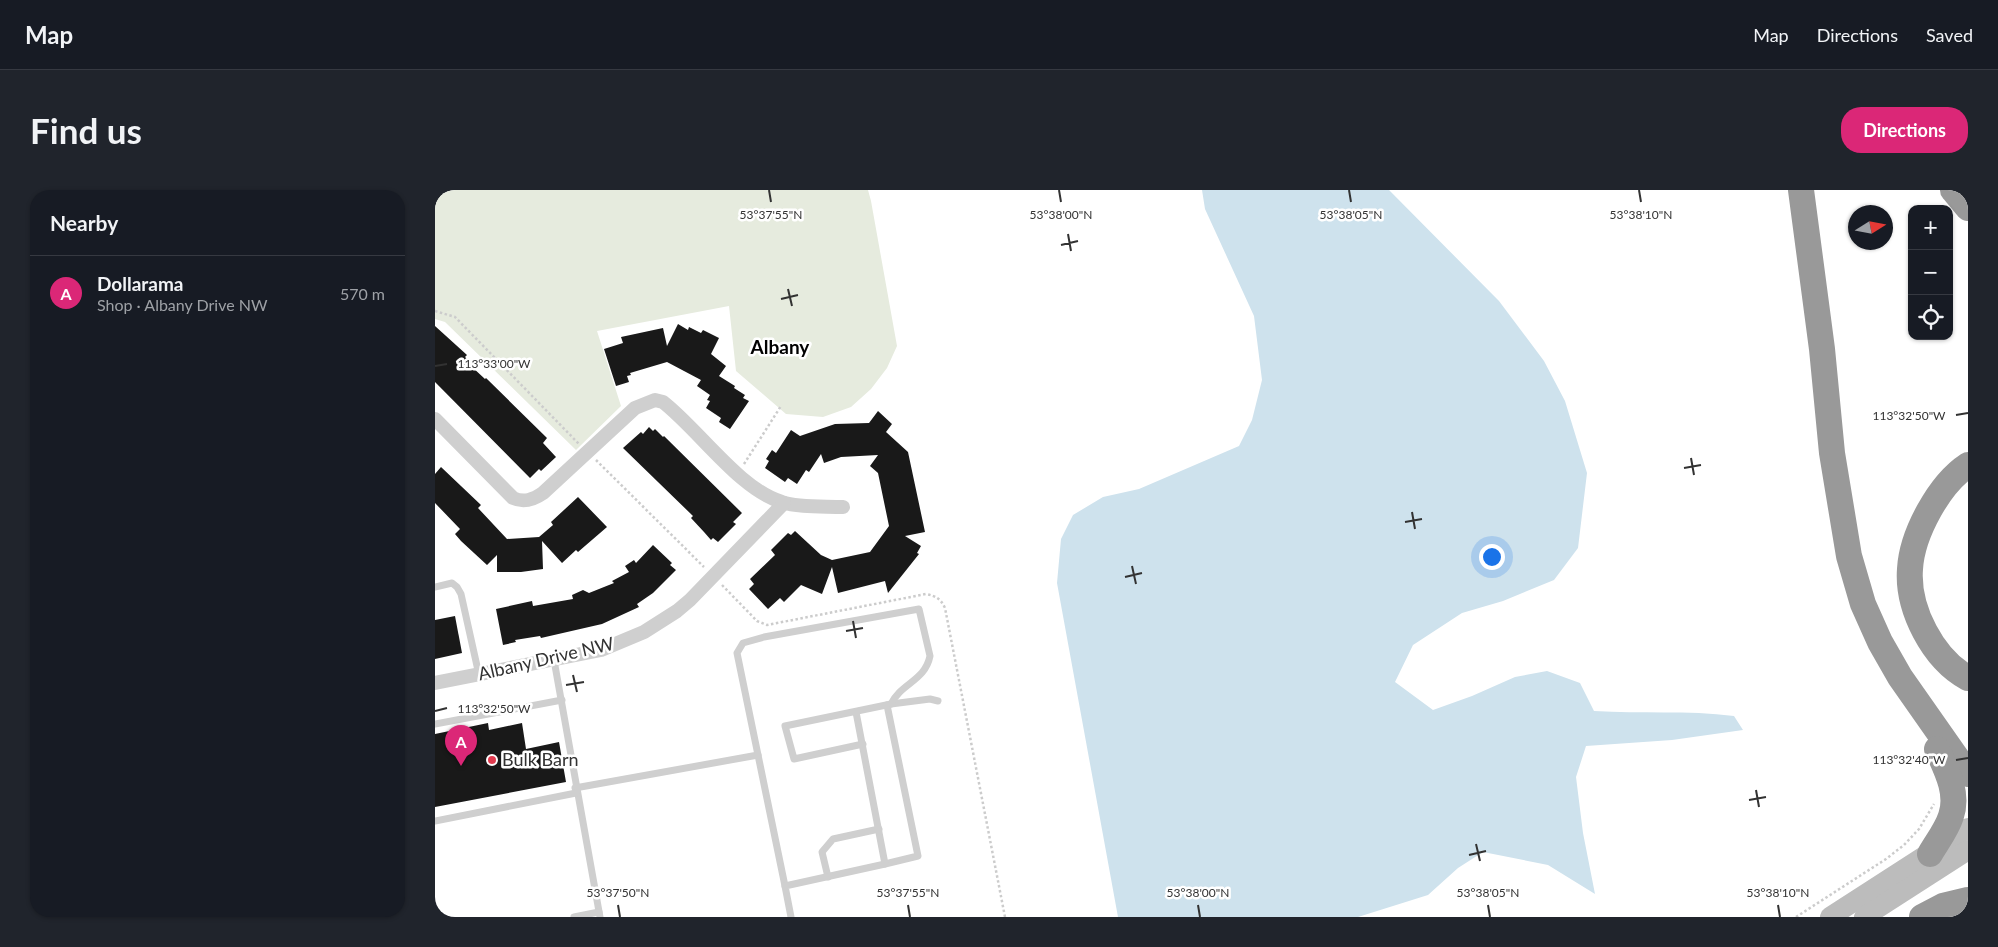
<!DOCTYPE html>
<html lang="en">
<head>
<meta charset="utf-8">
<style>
  body { margin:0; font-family:Lato,sans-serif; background:#20242c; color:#f1f3f6 }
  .controls { position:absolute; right:15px; top:15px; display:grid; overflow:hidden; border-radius:10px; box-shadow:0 1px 4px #0004 }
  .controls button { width:45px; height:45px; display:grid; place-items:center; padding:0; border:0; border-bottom:1px solid #363941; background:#171b24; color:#f1f3f6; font:25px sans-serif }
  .compass { position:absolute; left:1413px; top:15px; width:45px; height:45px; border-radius:50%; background:#171b24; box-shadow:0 1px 4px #0004; rotate:79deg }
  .you { position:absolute; left:1056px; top:366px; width:18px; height:18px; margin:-12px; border:4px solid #fff; border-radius:50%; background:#1a73e8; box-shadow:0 0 0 8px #1a73e833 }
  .badge { display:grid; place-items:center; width:32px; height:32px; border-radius:50%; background:#db2777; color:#fff; font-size:16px; font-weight:700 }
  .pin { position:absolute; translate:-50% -41px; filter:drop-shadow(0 1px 2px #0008) }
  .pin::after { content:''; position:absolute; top:26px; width:18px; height:15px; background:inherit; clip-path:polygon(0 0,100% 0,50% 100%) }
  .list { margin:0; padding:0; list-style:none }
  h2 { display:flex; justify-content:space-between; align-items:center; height:65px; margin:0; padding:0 20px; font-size:21px }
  h2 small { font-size:16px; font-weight:400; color:#9ea1a6 }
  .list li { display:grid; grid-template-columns:32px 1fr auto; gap:15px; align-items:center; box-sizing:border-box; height:75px; padding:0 20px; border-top:1px solid #363941 }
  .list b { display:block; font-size:19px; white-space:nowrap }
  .list p { margin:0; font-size:16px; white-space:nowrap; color:#9ea1a6 }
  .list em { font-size:16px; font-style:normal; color:#9ea1a6 }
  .icon { flex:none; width:28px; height:28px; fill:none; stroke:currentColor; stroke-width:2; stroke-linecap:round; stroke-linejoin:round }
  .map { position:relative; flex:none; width:1533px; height:727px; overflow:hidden; border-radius:20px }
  header { display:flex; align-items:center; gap:30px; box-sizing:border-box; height:70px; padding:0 25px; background:#171b24; border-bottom:1px solid #363941 }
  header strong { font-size:24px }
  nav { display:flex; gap:28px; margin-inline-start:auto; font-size:18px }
  .intro { display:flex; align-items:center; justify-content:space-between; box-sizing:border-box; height:120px; padding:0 30px }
  h1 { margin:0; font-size:35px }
  .button { padding:12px 22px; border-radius:20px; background:#db2777; color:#fff; font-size:18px; font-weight:700 }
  main { display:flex; gap:30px; padding:0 30px }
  aside { flex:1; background:#171b24; border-radius:20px; box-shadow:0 1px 4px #0004 }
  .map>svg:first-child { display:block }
  .green { fill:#e6ebde }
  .water { fill:#cee2ed }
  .building { fill:#191919 }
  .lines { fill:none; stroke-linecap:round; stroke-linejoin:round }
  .path { stroke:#ccc; stroke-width:2.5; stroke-dasharray:2.5 2.5; stroke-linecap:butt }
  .service { stroke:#cfcfcf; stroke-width:7 }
  .minor { stroke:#cfcfcf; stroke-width:14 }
  .secondary { stroke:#bcbcbc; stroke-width:20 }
  .motorway { stroke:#999; stroke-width:26 }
  .ticks { fill:none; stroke:#323232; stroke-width:2 }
  .poi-dot { fill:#e23b4f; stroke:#fff; stroke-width:2 }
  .labels { text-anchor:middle; stroke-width:5; stroke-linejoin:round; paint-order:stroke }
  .street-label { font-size:18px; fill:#323232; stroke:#fff }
  .poi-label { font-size:18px; fill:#323232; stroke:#fff; text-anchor:start }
  .neighbourhood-label { font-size:19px; font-weight:bold; fill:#000; stroke:#fff }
  .ticks-label { font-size:12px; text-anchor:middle; fill:#323232; stroke:#fff; stroke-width:5; stroke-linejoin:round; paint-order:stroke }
</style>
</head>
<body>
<header>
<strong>Map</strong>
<nav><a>Map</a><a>Directions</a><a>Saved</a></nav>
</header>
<div class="intro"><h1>Find us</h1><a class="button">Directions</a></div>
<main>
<aside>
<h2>Nearby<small></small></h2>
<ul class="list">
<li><span class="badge">A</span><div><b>Dollarama</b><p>Shop · Albany Drive NW</p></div><em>570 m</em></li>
</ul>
</aside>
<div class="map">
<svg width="1533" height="727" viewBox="0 0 1533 727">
  <rect width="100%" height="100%" fill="#fff"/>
  <!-- green -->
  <polygon class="green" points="0,0 433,0 436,11 462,156 452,178 436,199 416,217 388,227 351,224 301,181 294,116 162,141 186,216 141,260 10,132 0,129"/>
  <!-- water -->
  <path class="water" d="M 767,0 L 954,0 L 1064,111 L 1109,171 L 1130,211 L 1152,283 L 1143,358 L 1119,390 L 1068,411 L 1027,423 L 978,455 L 960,492 L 998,520 L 1037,506 L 1080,487 L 1112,481 L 1145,493 L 1159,521 C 1206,524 1252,520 1299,526 L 1308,540 L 1237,550 L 1151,556 L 1141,587 L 1148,643 L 1160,704 L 1113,675 L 1048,662 L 1023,678 L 993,705 L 923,727 L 683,727 L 622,393 L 626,349 L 638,325 L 668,307 L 704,299 L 804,256 L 817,230 L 827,190 L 819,126 L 770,19 Z"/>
  <!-- building -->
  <g class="building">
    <polygon points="243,134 253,140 254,137 266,143 268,140 284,148 276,164 291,176 284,186 300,196 299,198 310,205 308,208 314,211 295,239 284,232 286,228 271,218 275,211 272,210 275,205 262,196 266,190 232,172 195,183 196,185 192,186 194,192 181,196 169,159 188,153 186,147 228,138 232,156"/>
    <polygon points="0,136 32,165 30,167 38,174 36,176 50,189 51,188 112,248 108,253 121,267 106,281 104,279 95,288 0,192"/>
    <polygon points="443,221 457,234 451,242 473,262 490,342 470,346 486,356 482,363 484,364 453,403 450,391 403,403 397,377 387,404 366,395 349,412 345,408 333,419 314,399 319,394 315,389 340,365 336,360 353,343 356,345 360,341 386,365 397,370 435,362 454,336 443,283 435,276 443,265 406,267 389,273 386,264 374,282 371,280 362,294 353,288 350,292 330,278 334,271 331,269 337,260 341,263 356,240 365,246 400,234 434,233"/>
    <polygon points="214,237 218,241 220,239 228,247 229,246 307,323 298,332 301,334 283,352 278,348 276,350 269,342 256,328 258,326 188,258 206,242 208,244"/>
    <polygon points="6,277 46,315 43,318 72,349 104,347 118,335 116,332 143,307 172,337 143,362 141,360 127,373 107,351 108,379 86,382 62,382 62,365 52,375 26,351 20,344 25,339 0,313 0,284"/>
    <polygon points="218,355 237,373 235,375 241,380 218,403 202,414 204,417 167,434 106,448 105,446 80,450 81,452 68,455 61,419 97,411 98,416 138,409 137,405 148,400 154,403 179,393 177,391 194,382 190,376 199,370 201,373"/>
    <polygon points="20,426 27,463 0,469 0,430"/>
    <polygon points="53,533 54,540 87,533 91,559 124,552 131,592 0,617 0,544"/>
  </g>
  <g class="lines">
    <!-- path -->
    <g class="path">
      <polyline points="0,121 20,127 144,254"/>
      <polyline points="161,270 269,377"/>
      <polyline points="309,274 346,216"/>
      <path d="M 287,395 L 322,431 L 332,435 L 491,404 C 501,406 506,409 510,418 L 570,727"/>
      <polyline points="1361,727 1451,669 1469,655 1484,639 1499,614"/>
    </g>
    <!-- service -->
    <g class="service">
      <polyline points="0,397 17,393 22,397 26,404 44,485"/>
      <polyline points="119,470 165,727"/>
      <polyline points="0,534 127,510"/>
      <polyline points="428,554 359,569 350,536 456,514 495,509 503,511"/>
      <polyline points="140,598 323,565"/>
      <polyline points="0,631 141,603"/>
      <polyline points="450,674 483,666 452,515"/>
      <polyline points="393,687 387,662 398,649 444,639"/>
      <path d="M 350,696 L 302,463 L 308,453 L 329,447 L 484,419 L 495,466 C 490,491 466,493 456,514"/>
      <polyline points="139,727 164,722"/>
      <polyline points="356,727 350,696 450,674 421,522"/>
    </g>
    <!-- minor -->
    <g class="minor">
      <path d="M 0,229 L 78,308 C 89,313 98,310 108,303 L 200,218 L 220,210 L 228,212 C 264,240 305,300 347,312 C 364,318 390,316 408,317"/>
      <polyline points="0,493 166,460 209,442 242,421 255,410 349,313"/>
    </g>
    <!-- secondary -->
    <g class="secondary">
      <polyline points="1395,727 1533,638"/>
      <polyline points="1429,727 1533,660"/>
    </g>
    <!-- motorway -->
    <g class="motorway">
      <polyline points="1366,0 1387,159 1397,263 1414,366 1428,414 1445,452 1465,487 1533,584"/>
      <polyline points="1518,0 1533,18"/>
      <path d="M 1533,275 C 1504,294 1477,344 1475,379 C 1472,419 1498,469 1533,488"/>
      <path d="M 1495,664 C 1502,652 1512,639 1516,626 C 1524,603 1511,579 1502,559"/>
      <polyline points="1487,727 1508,716 1533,710"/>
    </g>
  </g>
  <!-- ticks -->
  <path class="ticks" d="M 334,0 L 336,12M 624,0 L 626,12M 914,0 L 916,12M 1204,0 L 1206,12M 633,44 L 636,61M 626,55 L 643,51M 353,99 L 357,116M 346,109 L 363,105M 0,176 L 12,174M 1521,225 L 1533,223M 1256,268 L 1259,285M 1249,278 L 1266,275M 977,322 L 980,339M 970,332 L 987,329M 697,376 L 701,394M 690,387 L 707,383M 418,431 L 421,448M 411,441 L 428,438M 138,485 L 142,502M 131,495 L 149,492M 0,521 L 12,518M 1521,570 L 1533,568M 1321,600 L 1324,617M 1314,610 L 1331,607M 1041,654 L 1045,671M 1034,665 L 1051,661M 183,715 L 185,727M 473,715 L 475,727M 763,715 L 765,727M 1053,715 L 1055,727M 1343,715 L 1345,727"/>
  <!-- markers -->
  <circle class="poi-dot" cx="57" cy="570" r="5"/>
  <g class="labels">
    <!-- street labels -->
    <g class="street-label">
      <text transform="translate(111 469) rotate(-13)" y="6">Albany Drive NW</text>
    </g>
    <!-- poi labels -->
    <g class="poi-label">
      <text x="67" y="576">Bulk Barn</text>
    </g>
    <!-- neighbourhood labels -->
    <g class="neighbourhood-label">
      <text x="345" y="164">Albany</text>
    </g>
  </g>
  <g class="ticks-label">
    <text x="336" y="29">53°37'55"N</text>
    <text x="626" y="29">53°38'00"N</text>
    <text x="916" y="29">53°38'05"N</text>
    <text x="1206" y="29">53°38'10"N</text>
    <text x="59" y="178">113°33'00"W</text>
    <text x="1474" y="230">113°32'50"W</text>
    <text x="59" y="523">113°32'50"W</text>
    <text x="1474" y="574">113°32'40"W</text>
    <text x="183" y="707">53°37'50"N</text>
    <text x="473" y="707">53°37'55"N</text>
    <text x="763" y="707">53°38'00"N</text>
    <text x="1053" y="707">53°38'05"N</text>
    <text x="1343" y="707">53°38'10"N</text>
  </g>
</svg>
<div class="controls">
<button>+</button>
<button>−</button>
<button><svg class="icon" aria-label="locate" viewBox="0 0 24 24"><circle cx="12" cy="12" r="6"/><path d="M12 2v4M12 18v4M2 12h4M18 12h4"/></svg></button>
</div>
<svg class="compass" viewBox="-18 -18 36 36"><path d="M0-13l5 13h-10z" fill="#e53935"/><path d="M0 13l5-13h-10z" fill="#9ea1a6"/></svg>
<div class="you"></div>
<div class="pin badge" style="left:26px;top:576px">A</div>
</div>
</main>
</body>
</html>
